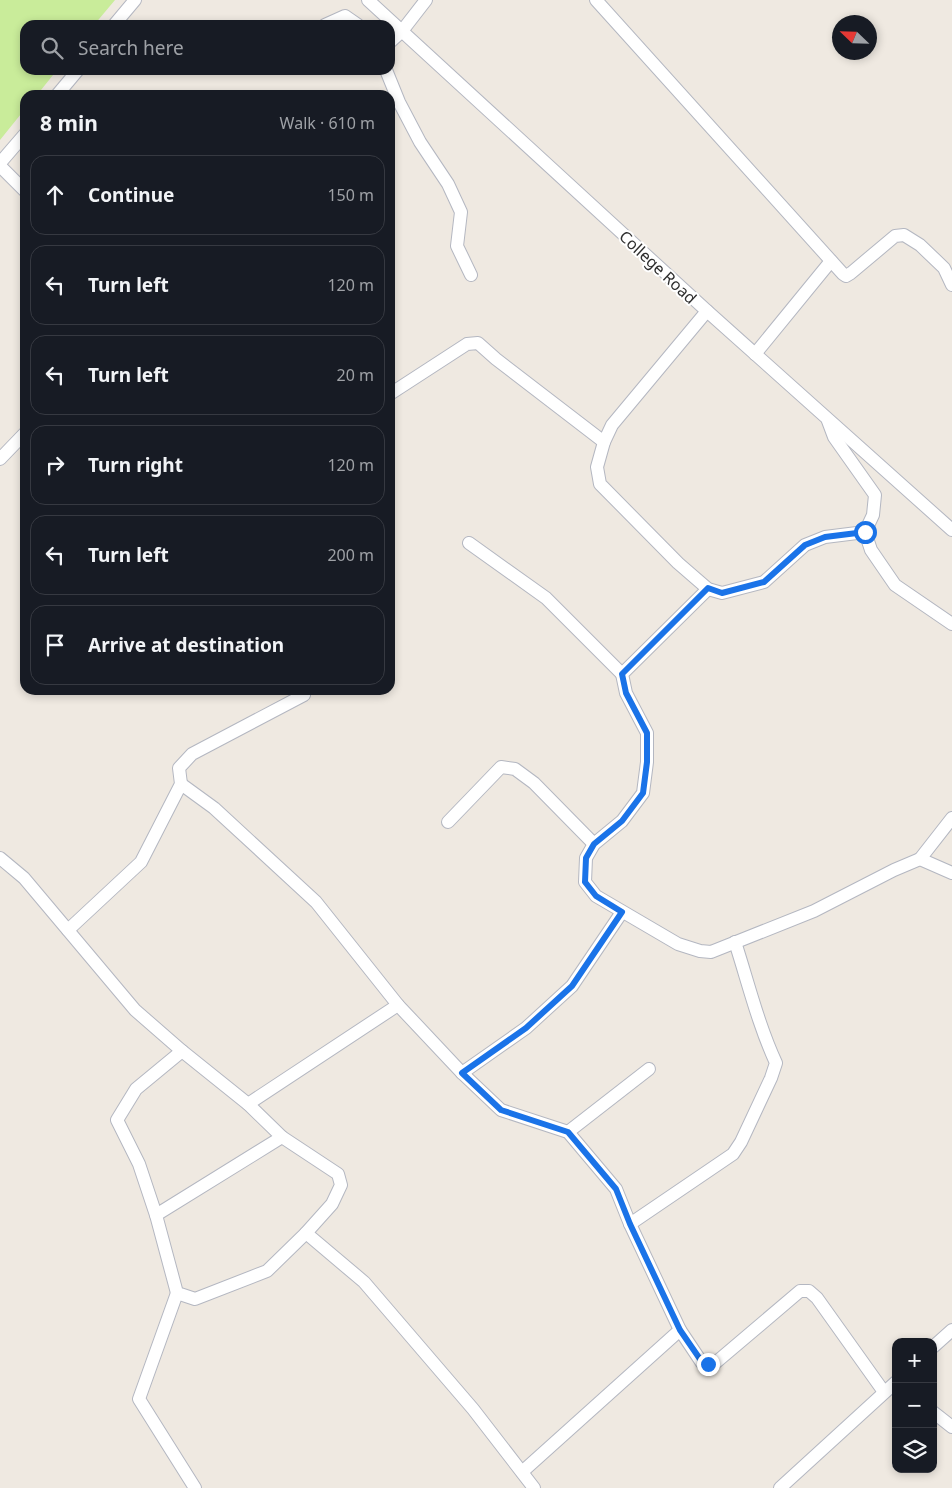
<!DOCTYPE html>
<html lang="en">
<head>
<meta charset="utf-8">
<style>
  body { margin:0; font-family:"Noto Sans",sans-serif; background:#242831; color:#f1f3f6 }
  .controls { position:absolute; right:15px; bottom:15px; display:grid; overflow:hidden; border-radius:10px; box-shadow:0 2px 8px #0003 }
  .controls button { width:45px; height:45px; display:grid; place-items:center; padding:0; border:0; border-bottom:1px solid #363941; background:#171b24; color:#f1f3f6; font:25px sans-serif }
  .compass { position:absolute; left:832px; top:15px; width:45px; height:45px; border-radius:50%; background:#171b24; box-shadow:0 2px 8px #0003; rotate:293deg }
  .stop { position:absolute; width:15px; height:15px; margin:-11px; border:4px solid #1a73e8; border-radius:50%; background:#fff }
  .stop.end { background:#1a73e8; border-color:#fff; box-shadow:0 1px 5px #0008 }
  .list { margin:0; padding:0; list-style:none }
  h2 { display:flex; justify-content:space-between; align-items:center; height:65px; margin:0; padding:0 20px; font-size:21px }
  h2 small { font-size:16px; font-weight:400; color:#9ea1a6 }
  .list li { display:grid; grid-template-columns:32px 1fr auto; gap:15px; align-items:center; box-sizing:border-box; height:80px; margin:0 10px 10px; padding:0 10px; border:1px solid #363941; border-radius:15px }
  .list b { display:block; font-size:19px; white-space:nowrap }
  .list em { font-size:16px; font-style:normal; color:#9ea1a6 }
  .icon { flex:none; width:28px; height:28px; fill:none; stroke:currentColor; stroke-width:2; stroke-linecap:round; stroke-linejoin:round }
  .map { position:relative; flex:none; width:952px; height:1488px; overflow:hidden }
  .search { position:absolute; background:#171b24; box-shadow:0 2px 8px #0003; left:20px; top:20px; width:375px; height:55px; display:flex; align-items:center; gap:12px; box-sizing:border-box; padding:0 18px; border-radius:15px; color:#9ea1a6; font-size:19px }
  .panel { position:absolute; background:#171b24; box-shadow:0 2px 8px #0003; left:20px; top:90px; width:375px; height:605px; border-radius:15px }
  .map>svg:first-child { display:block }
  .pitch { fill:#c9ec9a }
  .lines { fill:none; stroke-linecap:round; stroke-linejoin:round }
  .minor-casing { stroke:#b4b7c1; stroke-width:14 }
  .minor { stroke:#fff; stroke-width:12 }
  .route { stroke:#1a73e8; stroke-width:6 }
  .labels { text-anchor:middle; stroke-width:4; stroke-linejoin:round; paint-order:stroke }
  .street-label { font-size:16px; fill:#2e2e2e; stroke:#fff }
</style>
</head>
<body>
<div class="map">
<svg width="952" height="1488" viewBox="0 0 952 1488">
  <rect width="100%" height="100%" fill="#efe9e1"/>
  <!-- pitch -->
  <polygon class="pitch" points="0,0 115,0 94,25 25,25 25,70 57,70 37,95 25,95 25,109 0,140"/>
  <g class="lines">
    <defs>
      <g id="minor">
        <polyline points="368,0 707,311 952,530"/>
        <polyline points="596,0 843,274 846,276 851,273 895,236 904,235 920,245 944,268 952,285"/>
        <polyline points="114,25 135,0"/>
        <polyline points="325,25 345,16 358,25"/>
        <polyline points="390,42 402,31 426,0"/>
        <polyline points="386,70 399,102 420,142 448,184 461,212 457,246 471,275"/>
        <polyline points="57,95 78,70"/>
        <polyline points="0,163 25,134"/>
        <polyline points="0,166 25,191"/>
        <polyline points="707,311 612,425 604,442 597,467 600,484 678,563 708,589 722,593 764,582 805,545 825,537 865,532"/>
        <polyline points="755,354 831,261"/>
        <polyline points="390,394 467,344 478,343 496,359 604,442"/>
        <polyline points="828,421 834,437 875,495 873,515 865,532 871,550 895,585 952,624"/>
        <polyline points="0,459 25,433"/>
        <polyline points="469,543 546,598 622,674"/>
        <polyline points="708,589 622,674 626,693 647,733 647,762 643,793 622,821 594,844 586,858 585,882 596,896 678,944 700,951 711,952 814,911 894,870 920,859 952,873"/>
        <polyline points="181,784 214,808 316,902 398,1005 462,1073 501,1110 568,1132 616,1189 630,1224 680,1330 702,1363 714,1364 800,1291 809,1291 817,1298 884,1392"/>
        <polyline points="448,822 501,767 515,769 534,783 594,844"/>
        <polyline points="0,858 24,878 135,1010 182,1051 248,1104 282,1137 338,1174 341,1185 332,1204 306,1233 364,1282 473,1409 534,1488"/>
        <polyline points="920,859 952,818"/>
        <polyline points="68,930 141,862 181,784 179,768 192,754 304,695"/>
        <polyline points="182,1051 136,1089 117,1120 139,1164 156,1215 177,1293 195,1299 267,1271 306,1233"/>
        <polyline points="462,1073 526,1028 572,986 622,912"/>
        <polyline points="248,1104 398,1005"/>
        <polyline points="568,1132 649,1069"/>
        <polyline points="156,1215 282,1137"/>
        <path d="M 630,1224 L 733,1154 L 741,1142 L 771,1078 L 776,1063 C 758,1024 748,982 735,942"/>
        <polyline points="177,1293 139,1399 195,1488"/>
        <polyline points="933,1347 952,1330"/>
        <polyline points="933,1412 952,1427"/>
        <polyline points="522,1472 680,1330"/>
        <polyline points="780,1488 896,1382"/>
      </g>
    </defs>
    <!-- minor casing -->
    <use href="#minor" class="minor-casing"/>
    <!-- minor -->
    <use href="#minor" class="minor"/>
  </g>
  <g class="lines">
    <!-- route -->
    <polyline class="route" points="708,1364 702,1362 680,1330 630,1224 616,1189 568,1132 501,1110 462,1073 526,1028 572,986 622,912 596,896 585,882 586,858 594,844 622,821 643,793 647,762 647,733 626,693 622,674 708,588 722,593 764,582 805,545 825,537 865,532"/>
  </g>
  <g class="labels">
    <!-- street labels -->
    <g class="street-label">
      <text transform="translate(658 267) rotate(43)" y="6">College Road</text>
    </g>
  </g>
</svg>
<div class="controls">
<button>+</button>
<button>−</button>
<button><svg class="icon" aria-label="layers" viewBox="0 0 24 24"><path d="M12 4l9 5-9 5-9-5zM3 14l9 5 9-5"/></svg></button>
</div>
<svg class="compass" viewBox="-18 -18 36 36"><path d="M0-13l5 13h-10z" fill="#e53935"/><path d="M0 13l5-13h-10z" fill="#9ea1a6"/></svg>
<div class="stop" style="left:865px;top:532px"></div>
<div class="stop end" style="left:708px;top:1364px"></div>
<div class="search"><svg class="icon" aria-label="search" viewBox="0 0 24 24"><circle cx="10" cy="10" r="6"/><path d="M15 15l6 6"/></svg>Search here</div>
<section class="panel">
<h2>8 min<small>Walk · 610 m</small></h2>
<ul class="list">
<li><svg class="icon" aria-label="ahead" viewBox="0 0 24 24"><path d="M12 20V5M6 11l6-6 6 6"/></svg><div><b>Continue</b></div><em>150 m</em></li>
<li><svg class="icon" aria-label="left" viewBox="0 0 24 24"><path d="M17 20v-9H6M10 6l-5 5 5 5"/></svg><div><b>Turn left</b></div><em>120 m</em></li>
<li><svg class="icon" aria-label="left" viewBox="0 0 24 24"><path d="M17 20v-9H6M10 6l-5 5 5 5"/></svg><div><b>Turn left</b></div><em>20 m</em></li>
<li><svg class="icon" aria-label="right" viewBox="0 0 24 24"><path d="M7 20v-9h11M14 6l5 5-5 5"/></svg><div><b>Turn right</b></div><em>120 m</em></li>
<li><svg class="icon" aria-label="left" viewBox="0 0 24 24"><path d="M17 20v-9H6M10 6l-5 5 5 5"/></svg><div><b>Turn left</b></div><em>200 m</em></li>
<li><svg class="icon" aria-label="arrive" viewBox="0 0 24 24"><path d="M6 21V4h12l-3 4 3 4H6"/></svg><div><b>Arrive at destination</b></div></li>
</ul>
</section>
</div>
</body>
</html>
